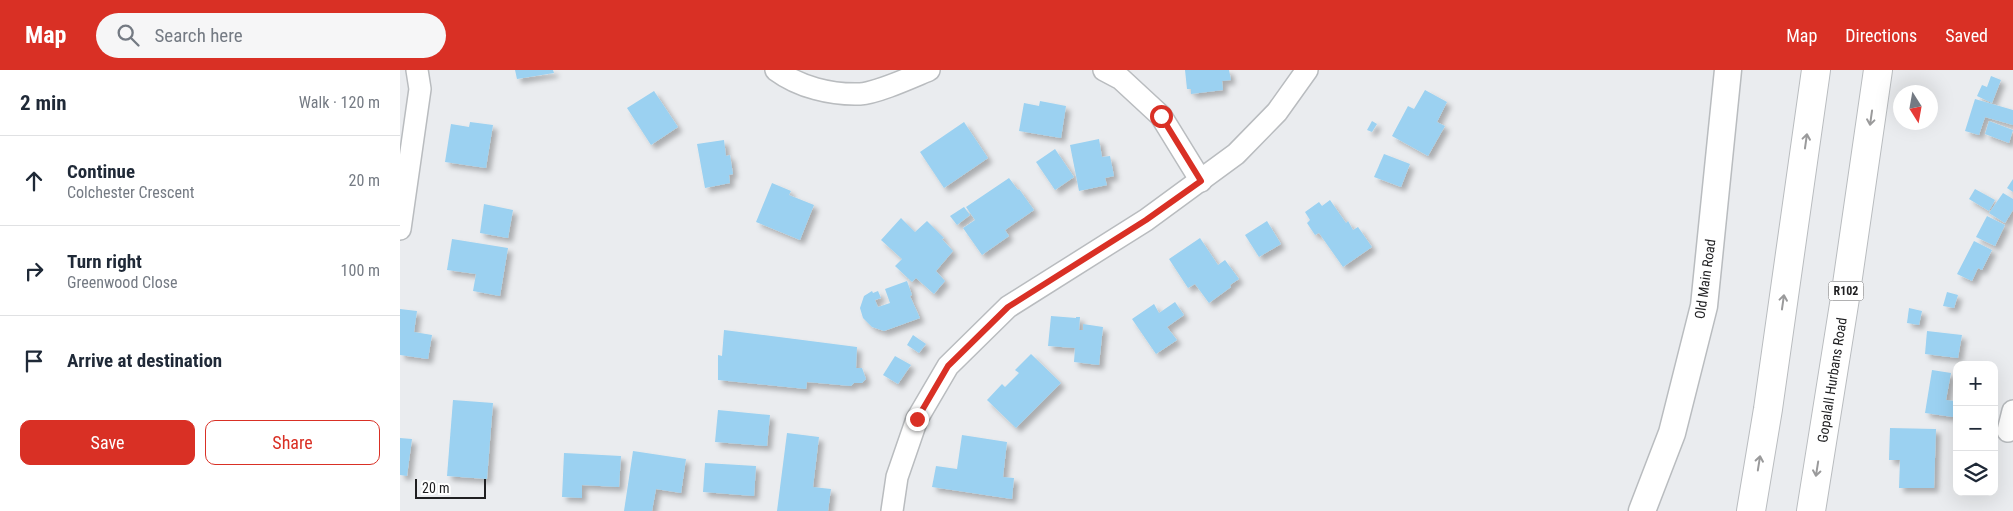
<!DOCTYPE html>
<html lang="en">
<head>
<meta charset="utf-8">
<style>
  body { margin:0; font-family:"Roboto Condensed",sans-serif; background:#f6f6f7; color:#1f2937 }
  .controls { position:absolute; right:15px; bottom:15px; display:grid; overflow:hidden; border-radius:10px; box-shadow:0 5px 20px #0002 }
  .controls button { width:45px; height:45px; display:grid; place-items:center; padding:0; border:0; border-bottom:1px solid #e0e1e3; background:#fff; color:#1f2937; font:25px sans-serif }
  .compass { position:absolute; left:1493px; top:15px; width:45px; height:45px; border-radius:50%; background:#fff; box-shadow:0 5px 20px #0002; rotate:169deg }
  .scale { position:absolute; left:15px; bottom:12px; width:71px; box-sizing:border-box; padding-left:5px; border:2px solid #1f1f21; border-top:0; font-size:14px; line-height:18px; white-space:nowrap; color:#1f1f21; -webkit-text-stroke:4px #fff; paint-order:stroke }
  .stop { position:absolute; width:15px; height:15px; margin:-11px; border:4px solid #d93025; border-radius:50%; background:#fff }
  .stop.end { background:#d93025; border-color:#fff; box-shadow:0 1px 5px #0008 }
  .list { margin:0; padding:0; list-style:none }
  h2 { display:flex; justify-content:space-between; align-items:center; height:65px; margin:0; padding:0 20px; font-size:21px }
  h2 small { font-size:16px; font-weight:400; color:#747a83 }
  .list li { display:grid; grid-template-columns:32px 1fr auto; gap:15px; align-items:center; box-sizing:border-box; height:90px; padding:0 20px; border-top:1px solid #e0e1e3 }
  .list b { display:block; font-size:19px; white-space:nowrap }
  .list p { margin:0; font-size:16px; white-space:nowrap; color:#747a83 }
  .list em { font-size:16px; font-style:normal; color:#747a83 }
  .actions { display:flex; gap:10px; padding:15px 20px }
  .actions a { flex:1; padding:11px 0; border:1px solid #d93025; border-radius:10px; text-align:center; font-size:18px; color:#d93025 }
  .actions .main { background:#d93025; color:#fff }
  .icon { flex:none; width:28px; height:28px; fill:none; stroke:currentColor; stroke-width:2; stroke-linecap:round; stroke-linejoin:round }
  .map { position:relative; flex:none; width:1613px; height:441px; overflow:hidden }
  header { display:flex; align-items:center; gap:30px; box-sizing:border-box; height:70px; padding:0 25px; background:#d93025; color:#fff }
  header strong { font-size:24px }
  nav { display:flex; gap:28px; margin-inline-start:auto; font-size:18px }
  .search { width:350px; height:45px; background:#f6f6f7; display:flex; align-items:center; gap:12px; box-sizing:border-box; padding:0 18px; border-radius:28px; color:#747a83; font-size:19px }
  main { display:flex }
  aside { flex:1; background:#fff }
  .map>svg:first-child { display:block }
  .building { fill:#9bd1f1; filter:url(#shadow) }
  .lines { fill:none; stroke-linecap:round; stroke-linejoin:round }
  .minor-casing { stroke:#b9bcbf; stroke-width:24 }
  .tertiary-casing { stroke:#b9bcbf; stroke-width:29 }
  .primary-casing { stroke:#b9bcbf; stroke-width:30 }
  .minor { stroke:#fff; stroke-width:21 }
  .tertiary { stroke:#fff; stroke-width:26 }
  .primary { stroke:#fff; stroke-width:28 }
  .oneway { stroke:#9a9a9b }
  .route { stroke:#d93025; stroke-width:6 }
  .labels { text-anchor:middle; stroke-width:4; stroke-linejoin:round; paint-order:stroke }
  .shield { fill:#fff; stroke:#626264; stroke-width:1 }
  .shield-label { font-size:12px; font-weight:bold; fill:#1f1f21 }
  .street-label { font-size:14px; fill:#1f1f21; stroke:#fff }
</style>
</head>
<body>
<header>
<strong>Map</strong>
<div class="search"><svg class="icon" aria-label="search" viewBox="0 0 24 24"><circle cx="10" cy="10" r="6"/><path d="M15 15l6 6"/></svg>Search here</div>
<nav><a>Map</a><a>Directions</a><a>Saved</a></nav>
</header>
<main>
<aside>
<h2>2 min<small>Walk · 120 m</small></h2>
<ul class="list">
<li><svg class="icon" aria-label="ahead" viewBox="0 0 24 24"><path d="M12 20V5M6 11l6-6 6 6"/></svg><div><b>Continue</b><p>Colchester Crescent</p></div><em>20 m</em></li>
<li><svg class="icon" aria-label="right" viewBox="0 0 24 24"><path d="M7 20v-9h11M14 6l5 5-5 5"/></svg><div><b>Turn right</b><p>Greenwood Close</p></div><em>100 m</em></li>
<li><svg class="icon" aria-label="arrive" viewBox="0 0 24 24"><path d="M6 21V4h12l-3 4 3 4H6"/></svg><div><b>Arrive at destination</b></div></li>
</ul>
<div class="actions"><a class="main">Save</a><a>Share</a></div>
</aside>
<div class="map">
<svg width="1613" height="441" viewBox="0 0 1613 441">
  <defs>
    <filter id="shadow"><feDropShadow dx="4.5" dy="4.5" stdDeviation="2.5" flood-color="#0004"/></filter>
  </defs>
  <rect width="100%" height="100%" fill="#eaecef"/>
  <!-- building -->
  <g class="building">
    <polygon points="115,0 153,0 154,3 117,9"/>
    <polygon points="785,0 829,0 831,10 822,11 823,20 791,24 791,19 787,19"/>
    <polygon points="1591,6 1601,10 1592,33 1577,26 1582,15 1587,17"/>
    <polygon points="1025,20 1047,32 1037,52 1045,56 1028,86 992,66 1008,36 1014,39"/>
    <polygon points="254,21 278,57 251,75 227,38"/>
    <polygon points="1575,29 1613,40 1613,55 1585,47 1579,65 1565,61"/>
    <polygon points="640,31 666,36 661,68 619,61 624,33 639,36"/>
    <polygon points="972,51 977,54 972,62 967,60"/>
    <polygon points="1589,51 1613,60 1609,73 1585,64"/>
    <polygon points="70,52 93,55 86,98 45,92 51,54 69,57"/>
    <polygon points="564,52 588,88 544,118 520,82"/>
    <polygon points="699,69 702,87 710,86 714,106 705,108 707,115 679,121 670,75"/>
    <polygon points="324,70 326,86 330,85 333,104 329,105 330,113 305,118 297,74"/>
    <polygon points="655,79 674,107 655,120 636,92"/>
    <polygon points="984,84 1010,94 1001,117 974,107"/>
    <polygon points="609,108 618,120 619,119 634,140 605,160 609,166 582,185 563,158 575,150 566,137"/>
    <polygon points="1613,109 1613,122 1607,118"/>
    <polygon points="372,113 391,121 389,125 414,135 400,170 356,152"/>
    <polygon points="1575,119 1595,130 1589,141 1569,129"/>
    <polygon points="1603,123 1613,129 1613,140 1605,153 1589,143"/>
    <polygon points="930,130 946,153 948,151 953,160 958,157 972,177 943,197 919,163 915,165 907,153 910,150 905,142 919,132 922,136"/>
    <polygon points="84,134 113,140 108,168 80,163"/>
    <polygon points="564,137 570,145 557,155 550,146"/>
    <polygon points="1587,146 1605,155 1595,176 1576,167"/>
    <polygon points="501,148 515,162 527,151 544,168 542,169 553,181 536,201 545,211 534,224 516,208 512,212 495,196 502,189 481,170"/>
    <polygon points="867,151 881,174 859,187 845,165"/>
    <polygon points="800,168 818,195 825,190 839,209 830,215 831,217 809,233 795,214 788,218 769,189"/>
    <polygon points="52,169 108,178 100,226 73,221 76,204 47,200"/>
    <polygon points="1574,171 1592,180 1582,200 1578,198 1572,211 1557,204"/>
    <polygon points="507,211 512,225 510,226 520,248 484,261 472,257 463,248 460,238 464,226 472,221 473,223 478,221 481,228 475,230 478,237 490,233 485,219"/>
    <polygon points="1547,222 1558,225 1554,238 1543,236"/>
    <polygon points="775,232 784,245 767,257 777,270 756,284 732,249 754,234 759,243"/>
    <polygon points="1509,238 1522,241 1519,255 1507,253"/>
    <polygon points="0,239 17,241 14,262 32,265 28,289 0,285"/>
    <polygon points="651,246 676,248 676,247 680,247 679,260 683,260 683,254 703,257 699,295 674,292 675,278 648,276"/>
    <polygon points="324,260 457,277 456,298 462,298 466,309 462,313 454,313 451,316 407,312 406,319 318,310 318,285 322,286"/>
    <polygon points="1527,261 1562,265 1558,288 1525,284"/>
    <polygon points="513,265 526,274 519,283 507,275"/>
    <polygon points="631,284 661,313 616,358 587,330 602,314 605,317 619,303 615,300"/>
    <polygon points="495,286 511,295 498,314 483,305"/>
    <polygon points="1532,300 1551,303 1546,330 1555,331 1553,347 1525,343"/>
    <polygon points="53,330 93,333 87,409 47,406"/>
    <polygon points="318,340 370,345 367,376 315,372"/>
    <polygon points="1490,358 1536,359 1534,418 1499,418 1500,390 1489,390"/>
    <polygon points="387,363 419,367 413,417 431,419 428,441 377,441"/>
    <polygon points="562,365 607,372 603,407 614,408 612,429 532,417 536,396 557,399"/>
    <polygon points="0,368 12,369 7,406 0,405"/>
    <polygon points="233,381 286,389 281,423 256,419 252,441 224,441"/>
    <polygon points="164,383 221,386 219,417 182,415 182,428 162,427"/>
    <polygon points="305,393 356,396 354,426 303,422"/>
  </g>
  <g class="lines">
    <defs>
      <g id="minor">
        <path d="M 376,0 C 399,17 431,25 460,24 C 477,23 512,7 529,0"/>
        <polyline points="704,0 721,9 761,46 801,111"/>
        <polyline points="0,159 20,19 17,0"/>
        <polyline points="1608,361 1613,341"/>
        <polyline points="492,441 497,407 517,349 548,296 608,237 746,150 836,84 877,42 907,0"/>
      </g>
      <polyline id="tertiary" points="1242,441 1272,363 1304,236 1328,0"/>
      <g id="primary">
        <polyline points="1351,441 1368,339 1416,0"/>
        <polyline points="1411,441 1445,228 1478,0"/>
      </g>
    </defs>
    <!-- minor casing -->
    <use href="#minor" class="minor-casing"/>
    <!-- tertiary casing -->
    <use href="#tertiary" class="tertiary-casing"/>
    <!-- primary casing -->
    <use href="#primary" class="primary-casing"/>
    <!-- minor -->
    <use href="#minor" class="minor"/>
    <!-- tertiary -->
    <use href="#tertiary" class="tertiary"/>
    <!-- primary -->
    <use href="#primary" class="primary"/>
  </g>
  <!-- one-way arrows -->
  <defs><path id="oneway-shaft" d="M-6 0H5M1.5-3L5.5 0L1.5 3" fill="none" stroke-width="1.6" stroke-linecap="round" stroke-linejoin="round" transform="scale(1.25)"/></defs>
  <g class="oneway">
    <use href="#oneway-shaft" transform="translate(1471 48) rotate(98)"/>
    <use href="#oneway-shaft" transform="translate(1406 71) rotate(-82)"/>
    <use href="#oneway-shaft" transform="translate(1383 232) rotate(-82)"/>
    <use href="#oneway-shaft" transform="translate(1359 393) rotate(-81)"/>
    <use href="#oneway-shaft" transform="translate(1417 399) rotate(99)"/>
  </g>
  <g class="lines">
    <!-- route -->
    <polyline class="route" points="517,349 548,296 608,237 746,150 801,111 761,46"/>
  </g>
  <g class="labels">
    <!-- shield labels -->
    <rect class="shield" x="1428.5" y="211.5" width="35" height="19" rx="4"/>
    <g class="shield-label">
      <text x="1446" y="225">R102</text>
    </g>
    <!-- street labels -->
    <g class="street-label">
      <text transform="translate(1305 209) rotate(-82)" y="5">Old Main Road</text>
      <text transform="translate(1432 310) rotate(-81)" y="5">Gopalall Hurbans Road</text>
    </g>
  </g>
</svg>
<div class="controls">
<button>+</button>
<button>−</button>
<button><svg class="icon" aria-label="layers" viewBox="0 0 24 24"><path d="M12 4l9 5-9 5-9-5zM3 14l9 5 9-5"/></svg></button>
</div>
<svg class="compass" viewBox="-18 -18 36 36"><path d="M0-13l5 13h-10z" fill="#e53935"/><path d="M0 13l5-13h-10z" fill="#747a83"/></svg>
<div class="scale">20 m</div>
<div class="stop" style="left:761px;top:46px"></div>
<div class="stop end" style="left:517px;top:349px"></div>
</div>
</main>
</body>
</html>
